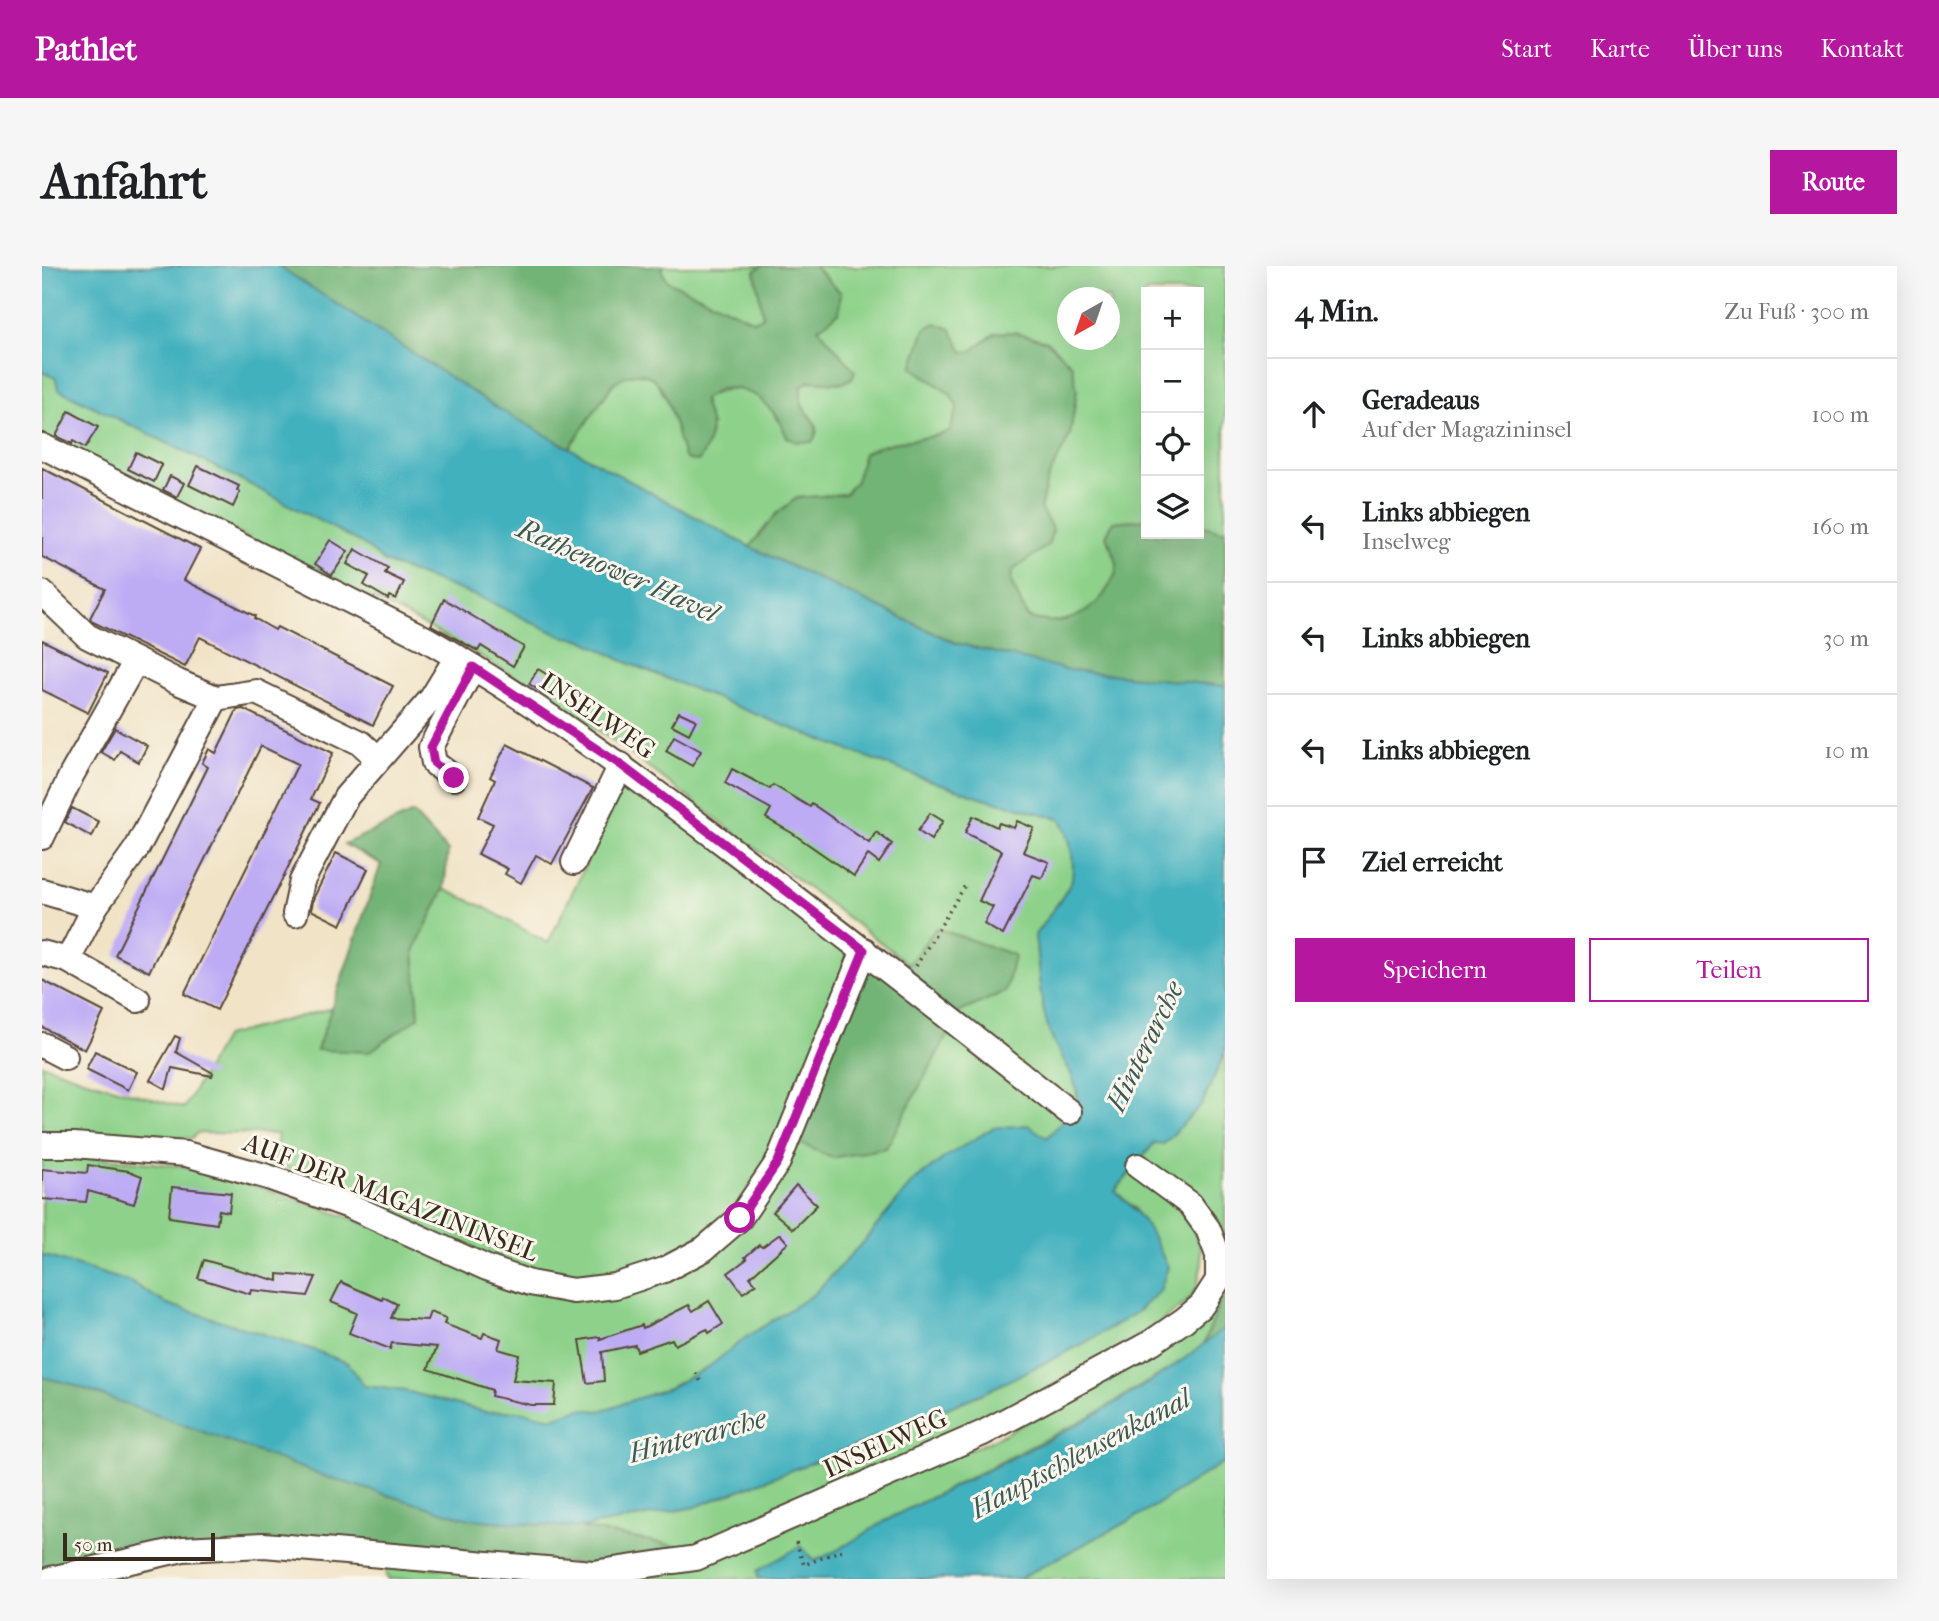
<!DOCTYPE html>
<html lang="de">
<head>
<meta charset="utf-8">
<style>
  body { margin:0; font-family:"IM FELL French Canon",serif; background:#f6f6f6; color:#202124 }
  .controls { position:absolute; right:21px; top:21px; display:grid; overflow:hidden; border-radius:0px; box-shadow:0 7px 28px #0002 }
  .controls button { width:63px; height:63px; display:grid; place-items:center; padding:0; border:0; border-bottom:2px solid #e0e0e0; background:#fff; color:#202124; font:35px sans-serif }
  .compass { position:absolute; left:1015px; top:21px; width:63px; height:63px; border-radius:50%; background:#fff; box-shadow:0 7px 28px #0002; rotate:220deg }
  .scale { position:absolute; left:21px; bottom:18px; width:152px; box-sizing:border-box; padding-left:7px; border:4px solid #3b2a1e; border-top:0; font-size:19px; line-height:24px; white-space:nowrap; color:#3b2a1e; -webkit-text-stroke:5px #fbf7ec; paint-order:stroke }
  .stop { position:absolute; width:21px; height:21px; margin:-16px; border:5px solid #b5179e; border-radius:50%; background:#fff }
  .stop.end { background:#b5179e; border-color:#fff; box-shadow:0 2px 7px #0008 }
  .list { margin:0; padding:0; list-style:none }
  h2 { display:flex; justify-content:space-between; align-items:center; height:91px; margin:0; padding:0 28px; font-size:30px }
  h2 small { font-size:23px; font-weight:400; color:#757577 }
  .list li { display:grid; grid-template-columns:46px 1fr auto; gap:21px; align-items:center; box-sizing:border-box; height:112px; padding:0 28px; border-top:2px solid #e0e0e0 }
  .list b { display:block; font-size:26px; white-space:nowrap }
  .list p { margin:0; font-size:23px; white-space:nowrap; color:#757577 }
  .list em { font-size:23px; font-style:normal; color:#757577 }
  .actions { display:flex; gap:14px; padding:21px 28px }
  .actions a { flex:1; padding:16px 0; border:2px solid #b5179e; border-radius:0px; text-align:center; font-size:24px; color:#b5179e }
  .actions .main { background:#b5179e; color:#fff }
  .icon { flex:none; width:38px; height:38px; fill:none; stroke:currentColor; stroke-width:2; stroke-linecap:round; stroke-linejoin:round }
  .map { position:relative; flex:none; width:1183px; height:1313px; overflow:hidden; border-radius:0px }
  header { display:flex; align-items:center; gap:42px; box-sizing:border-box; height:98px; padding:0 35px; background:#b5179e; color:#fff }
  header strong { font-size:33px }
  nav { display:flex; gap:38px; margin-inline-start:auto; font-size:24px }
  .intro { display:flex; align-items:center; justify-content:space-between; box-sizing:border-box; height:168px; padding:0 42px }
  h1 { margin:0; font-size:49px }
  .button { padding:18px 32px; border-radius:0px; background:#b5179e; color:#fff; font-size:24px; font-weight:700 }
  main { display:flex; gap:42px; padding:0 42px }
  aside { flex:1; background:#fff; border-radius:0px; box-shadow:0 7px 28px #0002 }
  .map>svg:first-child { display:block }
  .green { fill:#8dd18a; stroke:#647e54; stroke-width:2; fill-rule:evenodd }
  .forest { fill:#72b376; stroke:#566e4a; stroke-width:2 }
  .water { fill:#42b1be; stroke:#3e6e6e; stroke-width:2 }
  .building { fill:#bdabf4 }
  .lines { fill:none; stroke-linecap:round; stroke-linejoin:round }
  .minor-casing { stroke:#564637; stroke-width:28 }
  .path { stroke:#564637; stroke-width:3.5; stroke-dasharray:2 5; stroke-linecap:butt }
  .minor { stroke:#fff; stroke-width:24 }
  .route { stroke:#b5179e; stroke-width:9 }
  .labels { text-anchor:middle; stroke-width:6; stroke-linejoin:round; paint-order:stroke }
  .street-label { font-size:26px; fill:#3b2a1e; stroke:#fbf7ec }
  .water-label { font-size:28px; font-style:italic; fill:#3d5956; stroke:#fbf7ec }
</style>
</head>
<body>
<header>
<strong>Pathlet</strong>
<nav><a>Start</a><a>Karte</a><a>Über uns</a><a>Kontakt</a></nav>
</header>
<div class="intro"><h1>Anfahrt</h1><a class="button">Route</a></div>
<main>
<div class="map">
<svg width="1183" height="1313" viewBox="0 0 1183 1313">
  <rect width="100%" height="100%" fill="#fbf7ec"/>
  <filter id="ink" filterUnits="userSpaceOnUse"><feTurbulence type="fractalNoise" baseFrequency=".0143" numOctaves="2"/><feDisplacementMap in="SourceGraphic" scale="14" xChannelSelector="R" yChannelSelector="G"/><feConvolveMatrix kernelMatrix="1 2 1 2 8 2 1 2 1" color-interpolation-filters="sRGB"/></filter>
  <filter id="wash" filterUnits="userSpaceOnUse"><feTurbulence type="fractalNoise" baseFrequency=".00686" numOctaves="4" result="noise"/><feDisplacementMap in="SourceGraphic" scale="28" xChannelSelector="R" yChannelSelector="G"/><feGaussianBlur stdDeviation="1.57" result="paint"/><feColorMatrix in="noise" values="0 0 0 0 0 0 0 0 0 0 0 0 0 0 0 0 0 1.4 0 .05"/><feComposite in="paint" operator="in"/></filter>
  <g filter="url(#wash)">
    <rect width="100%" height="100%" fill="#f0e3c6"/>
    <!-- green -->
    <g class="green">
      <polygon points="621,0 720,0 713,5 721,51 712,55 625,15 619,3"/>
      <path d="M 772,0 L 1183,0 L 1183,266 L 1157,259 L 1157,26 L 1104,26 L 1104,253 L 1071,256 L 1064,270 C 1068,279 1076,293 1075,301 C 1075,308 1069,316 1066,322 C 1049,350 1018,363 986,351 L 969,316 L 970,305 L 1006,279 L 1011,264 L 998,242 L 1005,214 L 1028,169 L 1030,99 L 1005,75 L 972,66 L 953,67 L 930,86 L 921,86 L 870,101 L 908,128 L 916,141 L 908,165 C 879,177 851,171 822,187 L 814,216 L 803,228 L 755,232 L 734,248 L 708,281 L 527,182 L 571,118 C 583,106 604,103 616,117 C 618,120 619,125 621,127 C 632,138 656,149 669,158 L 661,141 L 662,133 C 703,108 728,134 745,171 L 775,160 L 759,138 L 759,121 L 767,115 L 801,117 L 775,62 L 799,27 ZM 1026,32 L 1068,32 L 1068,74 L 1026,74 Z"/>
      <path d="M 0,106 L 14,112 L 16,123 L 190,209 L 320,277 L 343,296 L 442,333 L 519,370 L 539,373 L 579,394 L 761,467 L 875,510 L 942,532 L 1019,553 C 1028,571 1033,592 1030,613 C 1028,624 1001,657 993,669 C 997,701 997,740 1009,770 C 1018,790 1037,812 1034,835 C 1033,843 1012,864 1005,873 L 951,862 L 902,892 L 870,917 L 823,974 L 772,1028 L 703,1072 L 668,1100 L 627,1122 L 558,1145 L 538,1143 L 511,1152 L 476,1145 L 444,1146 L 363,1125 L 322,1120 L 272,1084 L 125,1038 L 88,1016 L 0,989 L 0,886 L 139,900 L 218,921 L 308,952 L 526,1031 L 663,992 L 753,875 L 918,746 L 964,725 L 972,690 L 894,662 L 867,698 L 569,473 L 444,393 L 367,351 L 0,170 Z"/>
      <polygon points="584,514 798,676 811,696 741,866 693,943 658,973 619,996 570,1012 529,1016 494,1009 404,975 308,919 231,898 236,868 155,867 150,872 0,870 0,798 41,813 142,842 183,770 291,742 275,784 377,751 372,685 402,623 440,640 506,677"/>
      <polygon points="1183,786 1183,973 1101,892 1112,877 1160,838"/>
      <polygon points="1090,905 1138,945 1149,959 1158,979 1160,996 1155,1021 1145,1036 1105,1066 940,1158 651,1283 538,1262 653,1241 844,1168 943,1126 1038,1079 1095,1046 1118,1025 1093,942 1072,926"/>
      <polygon points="1182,1027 1161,1080 1138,1096 1049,1150 852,1250 800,1284 772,1295 716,1305 717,1313 583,1313 945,1177 1058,1118 1112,1087 1166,1049"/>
      <polygon points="1183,1195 1183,1313 976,1313 1102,1247"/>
      <polygon points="342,1298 528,1313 345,1313"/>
    </g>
    <!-- forest -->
    <g class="forest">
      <path d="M 236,0 L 621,0 L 619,3 L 625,15 L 712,55 L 721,51 L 713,5 L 720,0 L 772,0 L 799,27 L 797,47 L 776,62 L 813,105 L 810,112 L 801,117 L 767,115 L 759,121 C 759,127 758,134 760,139 C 767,154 782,159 770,176 L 754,176 L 745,171 L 736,151 L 715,130 L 694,122 L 678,123 L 662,133 C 661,143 666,146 668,156 C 671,167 664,186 656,195 L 646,194 L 642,191 C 636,174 627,130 616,117 C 604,103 583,107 571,118 L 527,182 L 460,145 Z"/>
      <path d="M 893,57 L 909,63 L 921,86 L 930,85 L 953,67 L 972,66 L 1005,75 L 1030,99 L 1035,124 L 1028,169 L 1005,214 L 998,242 L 1011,264 L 1006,279 L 970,305 L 969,316 L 985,351 C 1018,363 1049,350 1066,322 C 1069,316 1075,308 1075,302 C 1076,293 1068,279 1064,270 L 1071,256 L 1104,253 L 1104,268 L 1157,268 L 1157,259 L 1183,266 L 1183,420 L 1027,404 L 914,377 L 708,281 L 734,248 L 755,232 L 803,228 L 814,215 L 822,187 C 851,171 879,177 908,165 L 915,141 L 908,128 L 870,101 L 883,63 Z"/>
      <polygon points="371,547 406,585 402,623 372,685 377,751 327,786 275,784 339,598 302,578"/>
      <polygon points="894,662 972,689 964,725 918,746 844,882 790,892 753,875 823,702 867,698"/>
      <polygon points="1183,1025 1183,1061 1161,1080 1182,1027"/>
      <polygon points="0,1111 29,1118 288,1212 427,1253 538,1262 651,1283 548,1299 351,1280 74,1290 81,1313 0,1313"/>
    </g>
    <!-- water -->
    <g class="water">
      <path d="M 0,0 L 236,0 L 460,145 L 708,281 L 913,377 L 1027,404 L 1183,420 L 1183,786 L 1160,838 L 1122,878 L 1112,877 L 1073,925 C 1101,949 1111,969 1126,1001 L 1118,1025 L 1095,1046 L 1039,1079 L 943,1126 L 844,1168 L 653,1241 L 538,1262 L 427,1253 L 288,1212 L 29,1118 L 0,1111 L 0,989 L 88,1016 L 125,1038 L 272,1084 L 306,1097 L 322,1120 L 363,1125 L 444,1146 L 476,1145 L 511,1152 L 538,1143 L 558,1145 L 627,1122 L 668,1100 L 703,1072 L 772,1028 L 823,974 L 870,917 L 902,892 L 951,862 L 986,859 L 1005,872 C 1011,865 1030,846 1034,840 C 1043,822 1016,787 1009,770 C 997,739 997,701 993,669 C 1001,657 1028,624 1030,613 C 1033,592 1028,571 1019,553 L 942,532 L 875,510 L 761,467 L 579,394 L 539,373 L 519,370 L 442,333 L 343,296 L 320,277 L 190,209 L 16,123 L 14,112 L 0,106 Z"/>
      <path d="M 1183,1061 L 1183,1195 L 1102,1247 L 976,1313 L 717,1313 L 715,1305 L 759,1280 L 772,1295 C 806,1282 829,1261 860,1246 C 967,1193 1092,1138 1183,1061 Z"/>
    </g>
    <g id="blocks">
      <!-- building -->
      <g class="building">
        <polygon points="27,145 56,161 43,182 31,175 30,178 14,170"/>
        <polygon points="94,186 120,199 112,216 86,203"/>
        <polygon points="156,200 197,220 195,224 198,226 191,241 147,219"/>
        <polygon points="0,202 158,283 142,314 213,350 212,352 233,364 235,361 351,420 331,459 158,371 143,401 51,356 48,352 63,323 0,291"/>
        <polygon points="128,210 142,217 135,231 121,224"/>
        <polygon points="288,274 306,285 290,309 273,298"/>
        <polygon points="313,283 346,302 343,307 362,316 354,333 347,330 346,333 322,319 327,310 305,298"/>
        <polygon points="402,333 482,381 471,400 439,380 436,385 389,359"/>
        <polygon points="0,374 66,407 46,447 0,424"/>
        <polygon points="496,403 509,411 500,426 487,418"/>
        <polygon points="201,443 291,487 269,533 278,537 175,744 142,728 256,498 219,480 107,706 73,689 166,501 160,497 167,483 174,487 195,444"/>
        <polygon points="637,446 654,454 647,468 630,459"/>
        <polygon points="73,462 105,480 97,496 78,485 73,494 59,486"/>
        <polygon points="632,470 659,485 650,500 624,485"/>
        <polygon points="465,478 551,522 510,598 494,589 479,617 463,608 466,603 436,588 451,558 436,551 453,514 448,511"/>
        <polygon points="690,503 728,523 731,519 768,541 770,538 827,577 834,566 850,578 837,597 826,589 812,610 750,567 724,552 729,543 683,517"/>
        <polygon points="30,542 57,556 50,571 23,556"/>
        <polygon points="888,547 901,555 889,574 876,565"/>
        <polygon points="931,550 955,561 957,557 972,562 975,555 992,562 981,586 1007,596 1000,612 991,609 961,669 942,658 951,641 937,635 960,585 923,567"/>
        <polygon points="294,587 326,603 299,659 269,644 272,631"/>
        <polygon points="0,714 62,746 43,784 0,761"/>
        <polygon points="133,770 138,772 134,786 171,807 170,810 130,802 124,823 108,814"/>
        <polygon points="53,785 95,806 86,824 44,803"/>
        <polygon points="46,899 87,905 100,910 92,938 46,925 44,936 0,933 0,903 45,907"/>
        <polygon points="754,919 775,939 751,963 731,946"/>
        <polygon points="130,921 189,927 187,946 177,944 175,958 127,951"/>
        <polygon points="738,968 746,977 708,1011 714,1018 701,1027 686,1007 705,993 703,991 717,979 720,981"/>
        <polygon points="162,994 236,1015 236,1008 274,1011 266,1030 209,1024 208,1028 156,1012"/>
        <polygon points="299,1016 340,1034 341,1031 355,1038 349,1052 385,1054 388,1046 404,1052 402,1058 440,1072 442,1067 459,1073 456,1083 477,1089 471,1114 514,1117 512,1139 489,1139 449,1130 450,1124 386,1103 395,1081 350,1077 348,1083 307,1067 315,1047 289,1036"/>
        <polygon points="667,1035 681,1058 667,1067 665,1063 633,1079 630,1073 595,1085 593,1079 560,1086 562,1115 545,1117 538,1074 558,1071 558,1073 600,1059 601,1062 647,1039 651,1045"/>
      </g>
    </g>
  </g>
  <g filter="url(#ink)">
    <use href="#blocks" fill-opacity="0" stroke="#564637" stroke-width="2"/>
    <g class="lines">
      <defs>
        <g id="minor">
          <path d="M 0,180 L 384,373 C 494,436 596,512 697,589 C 808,674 918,760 1027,846"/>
          <polyline points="0,327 45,370 136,416 174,432 214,426 319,477 330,487 332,496"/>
          <polyline points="412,512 392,497 389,481 431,401"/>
          <polyline points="0,571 30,508 94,395"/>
          <polyline points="532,596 579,499"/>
          <polyline points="0,625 53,641 95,582 174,432"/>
          <polyline points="253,648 260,615 304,531 390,432 415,391"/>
          <polyline points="0,687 26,694 53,641"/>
          <polyline points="26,694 96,734"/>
          <polyline points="0,779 23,791"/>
          <polyline points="0,879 32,879 144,888 226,911 310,941 445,1002 488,1017 531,1025 573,1020 622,1004 662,983 698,952 736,896 822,684"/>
          <polyline points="9,1313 141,1283 222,1279 551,1307 654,1292 941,1167 1110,1076 1142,1054 1160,1039 1176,1014 1176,989 1166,963 1148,938 1096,900"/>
        </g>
      </defs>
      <!-- minor casing -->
      <use href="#minor" class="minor-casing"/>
      <!-- path -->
      <g class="path">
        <polyline points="874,700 924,618"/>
        <polyline points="654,1107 660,1118"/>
        <polyline points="754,1276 762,1299 800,1284"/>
      </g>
      <!-- minor -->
      <use href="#minor" class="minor"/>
    </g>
  </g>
  <g class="lines" filter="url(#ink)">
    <!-- route -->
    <polyline class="route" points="412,512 392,497 389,481 431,401 579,499 822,684 736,896 698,952"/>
  </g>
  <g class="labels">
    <!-- street labels -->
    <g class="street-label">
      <text transform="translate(556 449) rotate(34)" y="9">INSELWEG</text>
      <text transform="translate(349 931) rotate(21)" y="9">AUF DER MAGAZININSEL</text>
      <text transform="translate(843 1177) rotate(-24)" y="9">INSELWEG</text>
    </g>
    <!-- water labels -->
    <g class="water-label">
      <text transform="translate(576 304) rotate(24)" y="10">Rathenower Havel</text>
      <text transform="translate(1102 780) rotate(-64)" y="10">Hinterarche</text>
      <text transform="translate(655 1169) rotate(-15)" y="10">Hinterarche</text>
      <text transform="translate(1038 1187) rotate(-28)" y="10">Hauptschleusenkanal</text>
    </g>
  </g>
</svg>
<div class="controls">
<button>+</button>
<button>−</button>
<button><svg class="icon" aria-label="locate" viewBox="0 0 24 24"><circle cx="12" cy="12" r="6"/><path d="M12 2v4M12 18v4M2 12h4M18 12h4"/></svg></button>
<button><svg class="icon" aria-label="layers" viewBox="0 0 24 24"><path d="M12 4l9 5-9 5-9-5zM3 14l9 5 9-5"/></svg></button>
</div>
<svg class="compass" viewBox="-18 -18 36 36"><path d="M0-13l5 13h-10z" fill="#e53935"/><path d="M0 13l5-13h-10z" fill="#757577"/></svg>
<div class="scale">50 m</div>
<div class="stop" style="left:698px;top:952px"></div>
<div class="stop end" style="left:412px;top:512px"></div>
</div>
<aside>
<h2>4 Min.<small>Zu Fuß · 300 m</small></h2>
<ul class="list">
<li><svg class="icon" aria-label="ahead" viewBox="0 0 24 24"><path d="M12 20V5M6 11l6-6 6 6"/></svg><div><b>Geradeaus</b><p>Auf der Magazininsel</p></div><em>100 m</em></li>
<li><svg class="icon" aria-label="left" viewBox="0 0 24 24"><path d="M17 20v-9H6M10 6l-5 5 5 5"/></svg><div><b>Links abbiegen</b><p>Inselweg</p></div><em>160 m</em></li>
<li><svg class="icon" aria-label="left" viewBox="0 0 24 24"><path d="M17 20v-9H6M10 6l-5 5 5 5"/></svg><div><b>Links abbiegen</b></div><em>30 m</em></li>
<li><svg class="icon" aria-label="left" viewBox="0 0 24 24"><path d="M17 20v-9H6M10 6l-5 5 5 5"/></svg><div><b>Links abbiegen</b></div><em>10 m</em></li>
<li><svg class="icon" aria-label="arrive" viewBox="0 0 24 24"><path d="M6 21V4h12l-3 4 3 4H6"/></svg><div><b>Ziel erreicht</b></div></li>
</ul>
<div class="actions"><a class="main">Speichern</a><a>Teilen</a></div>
</aside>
</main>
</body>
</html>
